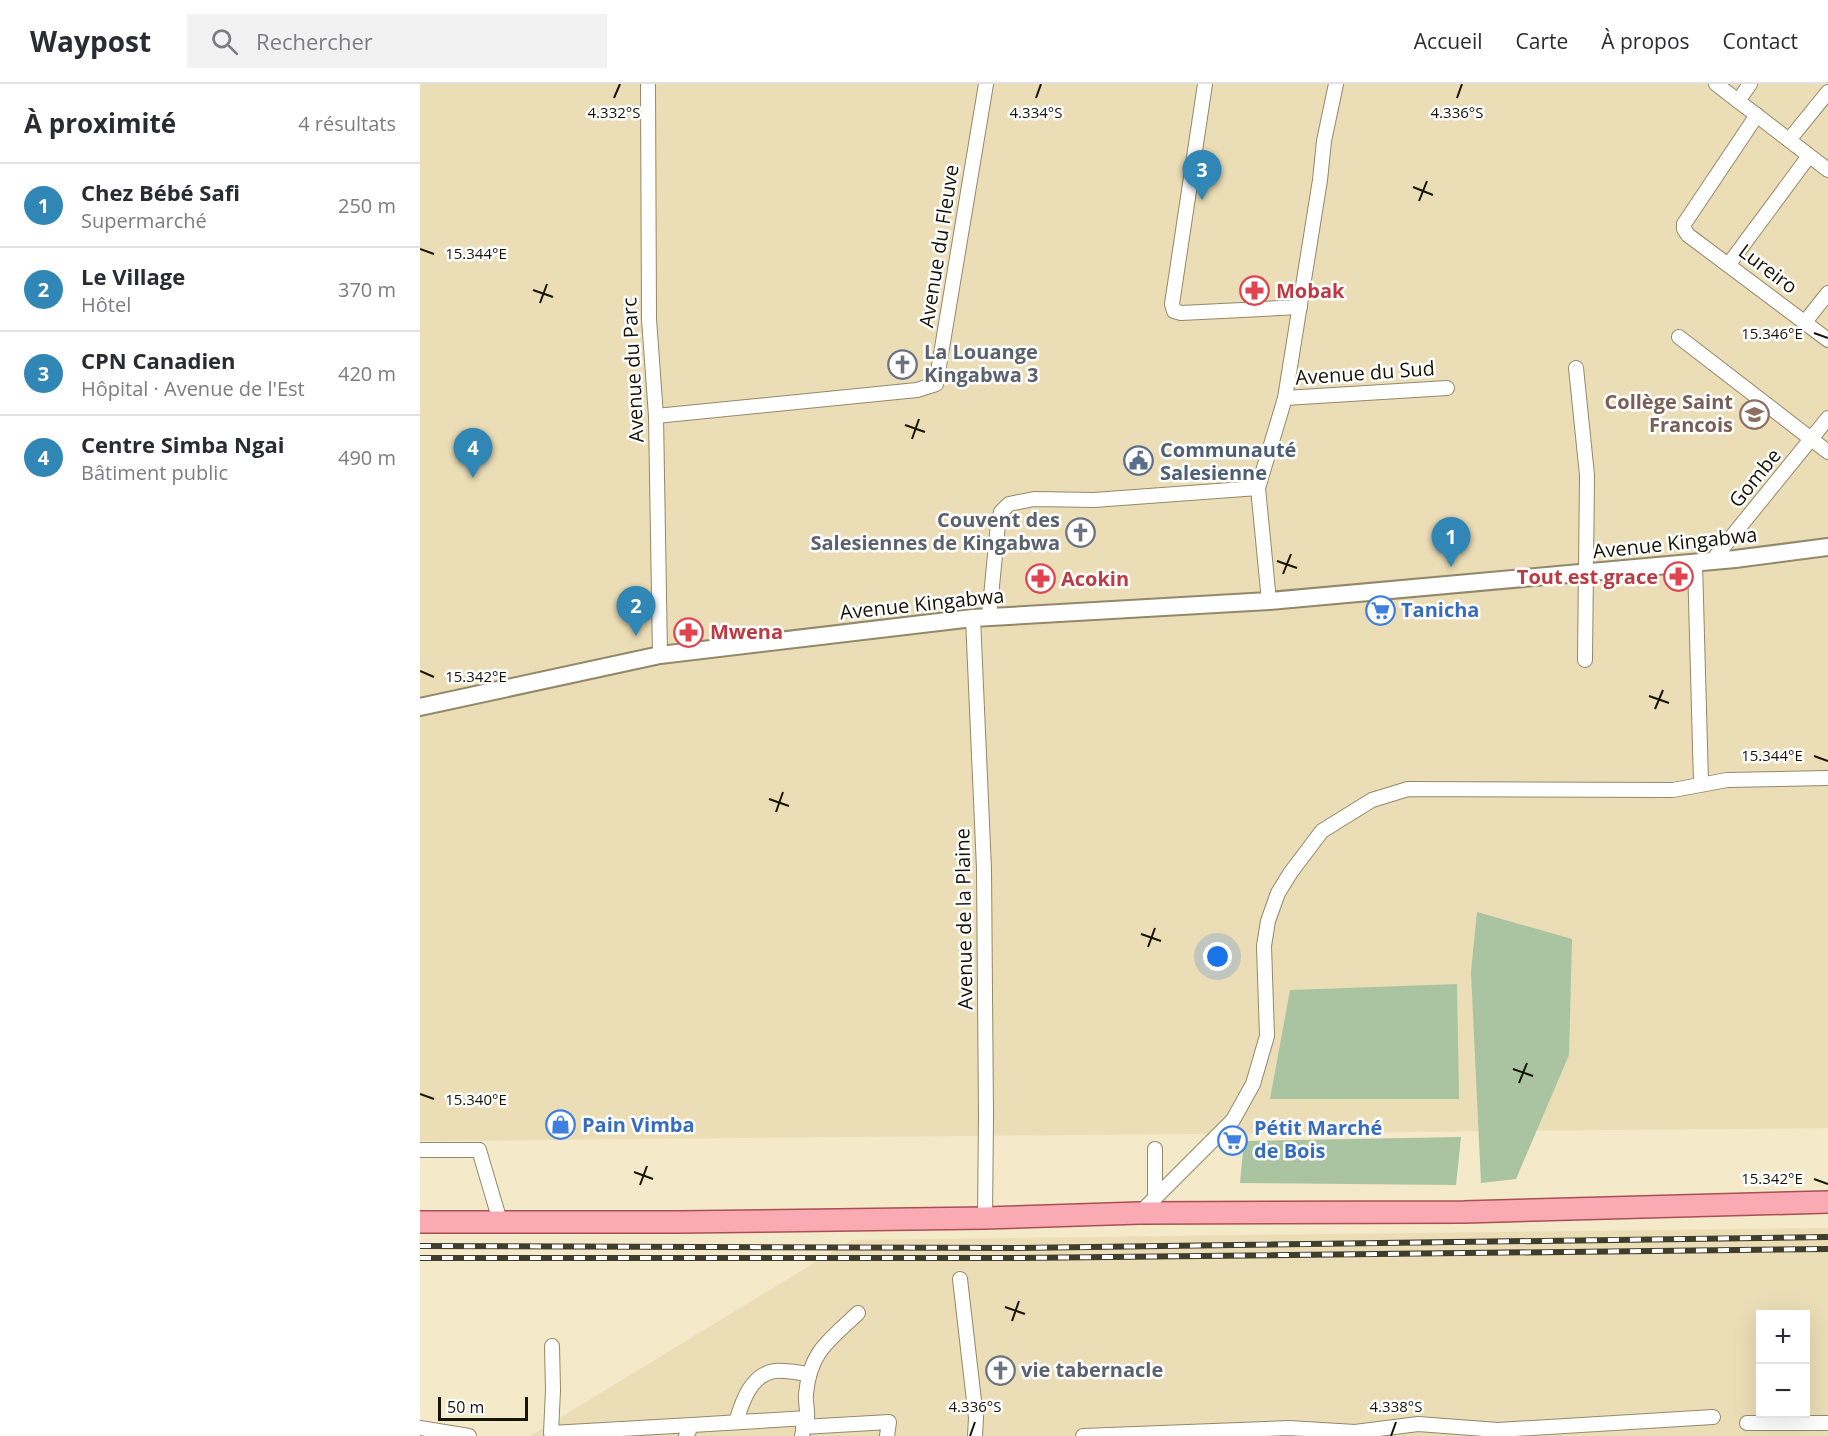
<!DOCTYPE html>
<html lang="fr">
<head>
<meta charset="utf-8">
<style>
  body { margin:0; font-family:"Open Sans",sans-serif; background:#f2f2f3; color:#2b2b33 }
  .controls { position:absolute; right:18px; bottom:18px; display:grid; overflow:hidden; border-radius:0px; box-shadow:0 6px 24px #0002 }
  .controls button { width:54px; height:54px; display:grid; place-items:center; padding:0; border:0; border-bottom:2px solid #e1e1e2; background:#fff; color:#2b2b33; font:30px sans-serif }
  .scale { position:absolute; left:18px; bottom:15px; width:90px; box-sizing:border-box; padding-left:6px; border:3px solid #161307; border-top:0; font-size:16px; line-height:21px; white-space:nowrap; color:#161307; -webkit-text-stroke:4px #fff; paint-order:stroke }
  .you { position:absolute; left:798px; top:873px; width:21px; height:21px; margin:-15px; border:4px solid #fff; border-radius:50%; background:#1a73e8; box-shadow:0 0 0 9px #1a73e833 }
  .badge { display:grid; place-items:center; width:39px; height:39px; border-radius:50%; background:#3087b6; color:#fff; font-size:20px; font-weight:700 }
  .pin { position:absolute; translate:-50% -50px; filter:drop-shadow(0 2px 3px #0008) }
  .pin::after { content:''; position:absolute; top:32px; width:21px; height:18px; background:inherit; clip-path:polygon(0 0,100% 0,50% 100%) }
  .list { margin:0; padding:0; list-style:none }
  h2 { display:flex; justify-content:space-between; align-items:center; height:78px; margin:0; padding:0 24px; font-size:26px }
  h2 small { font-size:20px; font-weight:400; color:#7c7c81 }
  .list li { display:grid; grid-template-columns:39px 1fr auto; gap:18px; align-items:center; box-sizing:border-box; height:84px; padding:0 24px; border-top:2px solid #e1e1e2 }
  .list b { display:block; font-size:22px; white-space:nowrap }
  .list p { margin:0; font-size:20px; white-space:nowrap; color:#7c7c81 }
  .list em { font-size:20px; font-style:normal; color:#7c7c81 }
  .icon { flex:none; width:33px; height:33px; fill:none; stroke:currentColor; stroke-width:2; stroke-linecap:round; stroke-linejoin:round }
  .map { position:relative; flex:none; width:1408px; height:1352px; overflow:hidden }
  header { display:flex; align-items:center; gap:36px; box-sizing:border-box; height:84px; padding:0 30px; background:#fff; border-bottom:2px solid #e1e1e2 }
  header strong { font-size:28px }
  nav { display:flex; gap:33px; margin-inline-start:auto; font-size:21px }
  .search { width:420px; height:54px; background:#f2f2f3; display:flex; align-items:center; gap:15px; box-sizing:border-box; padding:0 21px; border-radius:0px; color:#7c7c81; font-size:22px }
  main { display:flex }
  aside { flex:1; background:#fff }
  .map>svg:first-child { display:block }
  .built { fill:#ebddb5; fill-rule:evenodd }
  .green { fill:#aac3a0 }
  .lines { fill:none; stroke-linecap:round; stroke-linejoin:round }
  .minor-casing { stroke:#92886a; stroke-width:16 }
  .tertiary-casing { stroke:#92886a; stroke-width:20 }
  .primary-casing { stroke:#a85056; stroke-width:24 }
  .minor { stroke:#fff; stroke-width:14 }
  .tertiary { stroke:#fff; stroke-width:16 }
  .primary { stroke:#faaab3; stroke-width:21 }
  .rail-casing { stroke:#413d2d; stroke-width:6 }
  .rail { stroke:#fff; stroke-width:4; stroke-dasharray:11; stroke-linecap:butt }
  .ticks { fill:none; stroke:#161307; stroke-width:2 }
  .labels { text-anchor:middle; stroke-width:5; stroke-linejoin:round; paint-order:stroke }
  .street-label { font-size:20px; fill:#161307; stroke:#fff }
  .health-label { font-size:20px; font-weight:bold; fill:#be3a42; stroke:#fff; text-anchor:start }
  .worship-label { font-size:20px; font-weight:bold; fill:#5b616d; stroke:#fff; text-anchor:start }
  .education-label { font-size:20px; font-weight:bold; fill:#785e54; stroke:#fff; text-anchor:end }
  .service-label { font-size:20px; font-weight:bold; fill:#4e5e75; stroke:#fff; text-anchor:start }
  .shop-label { font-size:20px; font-weight:bold; fill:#366cbe; stroke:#fff; text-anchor:start }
  .ticks-label { font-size:15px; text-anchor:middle; fill:#161307; stroke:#fff; stroke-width:5; stroke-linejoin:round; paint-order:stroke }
</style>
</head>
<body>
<header>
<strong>Waypost</strong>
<div class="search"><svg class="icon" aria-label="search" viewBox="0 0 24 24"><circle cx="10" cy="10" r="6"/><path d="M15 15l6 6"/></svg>Rechercher</div>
<nav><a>Accueil</a><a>Carte</a><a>À propos</a><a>Contact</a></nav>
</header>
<main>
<aside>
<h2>À proximité<small>4 résultats</small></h2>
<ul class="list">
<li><span class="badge">1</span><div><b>Chez Bébé Safi</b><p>Supermarché</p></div><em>250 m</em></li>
<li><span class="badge">2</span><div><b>Le Village</b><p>Hôtel</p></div><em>370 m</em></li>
<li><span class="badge">3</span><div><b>CPN Canadien</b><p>Hôpital · Avenue de l'Est</p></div><em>420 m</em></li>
<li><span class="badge">4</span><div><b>Centre Simba Ngai</b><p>Bâtiment public</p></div><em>490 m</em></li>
</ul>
</aside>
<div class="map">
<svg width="1408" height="1352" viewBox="0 0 1408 1352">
  <rect width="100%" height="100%" fill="#f4e9c8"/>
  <!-- built -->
  <g class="built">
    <polygon points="0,0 1408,0 1408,1044 0,1057"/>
    <path d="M 1408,1144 L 1408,1352 L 110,1352 L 432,1156 ZM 1340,1230 L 1386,1230 L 1386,1330 L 1340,1330 Z"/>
  </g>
  <!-- green -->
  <g class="green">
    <polygon points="1057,828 1152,855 1149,971 1096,1095 1061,1099 1051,888"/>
    <polygon points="1037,900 1039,1015 850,1015 870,906"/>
    <polygon points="1041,1053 1036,1101 820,1099 824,1057"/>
  </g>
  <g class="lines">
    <defs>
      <g id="minor">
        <polyline points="228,0 229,235 236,332 240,571"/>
        <polyline points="785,0 752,220 754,227 761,229 880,223"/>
        <polyline points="1296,0 1408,86"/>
        <polyline points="1318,17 1330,0"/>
        <polyline points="1337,31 1264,140 1264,145 1268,151 1408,256"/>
        <polyline points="1369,56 1408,8"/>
        <polyline points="1309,180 1389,72"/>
        <polyline points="1385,238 1408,209"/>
        <polyline points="1259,253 1408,368"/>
        <polyline points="1156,284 1167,391 1165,576"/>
        <polyline points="865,314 1027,304"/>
        <polyline points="236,332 497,306 516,300 566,0"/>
        <polyline points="1292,477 1408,334"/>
        <polyline points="1275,479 1281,699"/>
        <polyline points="849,517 838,404 865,314 900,96 904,57 916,0"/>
        <polyline points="569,533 578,440 581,428 589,420 614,415 674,416 838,404"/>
        <polyline points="553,534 564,785 566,1031 565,1134"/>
        <polyline points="735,1065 735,1114"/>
        <polyline points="0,1066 59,1066 80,1137"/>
        <polyline points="720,1129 813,1036 833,1000 847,952 844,862 848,837 858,809 871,788 902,747 952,716 988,705 1253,706 1307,696 1408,694"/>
        <polyline points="540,1195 556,1334 555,1352"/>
        <polyline points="132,1262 133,1306 131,1349 272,1341"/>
        <path d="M 316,1338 C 322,1318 331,1290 355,1287 C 366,1286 379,1289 389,1290"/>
        <polyline points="1327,1339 1408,1339"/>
        <polyline points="383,1343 469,1338 467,1352"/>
        <polyline points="0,1344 49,1352"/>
        <polyline points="266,1352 272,1341 387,1334"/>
        <path d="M 382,1352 C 383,1345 386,1340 387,1334 C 388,1326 385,1318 386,1310 C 390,1267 409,1257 438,1229"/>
        <polyline points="663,1352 869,1344 935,1348 998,1340 1078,1346 1293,1333"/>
      </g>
      <polyline id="tertiary" points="0,623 240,571 553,534 849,517 1315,475 1408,463"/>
      <polyline id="primary" points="0,1138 259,1138 565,1134 720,1129 1044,1128 1408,1118"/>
    </defs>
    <!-- minor casing -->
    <use href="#minor" class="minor-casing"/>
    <!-- tertiary casing -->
    <use href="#tertiary" class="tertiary-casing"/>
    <!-- primary casing -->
    <use href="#primary" class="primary-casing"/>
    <!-- minor -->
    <use href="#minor" class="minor"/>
    <!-- tertiary -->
    <use href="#tertiary" class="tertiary"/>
    <!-- primary -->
    <use href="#primary" class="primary"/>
    <defs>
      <g id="rail">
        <polyline points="0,1162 598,1164 1408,1153"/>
        <polyline points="0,1174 598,1174 1408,1165"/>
      </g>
    </defs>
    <!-- rail casing -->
    <use href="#rail" class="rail-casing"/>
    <!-- rail -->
    <use href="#rail" class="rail"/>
  </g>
  <!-- ticks -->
  <path class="ticks" d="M 194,14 L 200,0M 616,14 L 621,0M 1037,14 L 1042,0M 993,103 L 1013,111M 999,117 L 1007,97M 0,165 L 14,170M 113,206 L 133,213M 120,219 L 127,200M 1394,249 L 1408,254M 485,341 L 505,348M 492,355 L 499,335M 857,477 L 877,484M 863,490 L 871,470M 0,587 L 14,593M 1229,612 L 1249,619M 1235,625 L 1243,606M 1394,672 L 1408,677M 349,715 L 369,722M 356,728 L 363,708M 721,850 L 741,857M 728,863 L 735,844M 1093,985 L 1113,992M 1099,999 L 1107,979M 0,1010 L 14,1015M 214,1088 L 233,1095M 1394,1095 L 1408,1100M 220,1101 L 227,1082M 585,1223 L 605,1230M 592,1237 L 599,1217M 550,1352 L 555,1338M 971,1352 L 976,1338"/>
  <!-- icons -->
  <defs>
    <symbol id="pharmacy-ring" viewBox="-11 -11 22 22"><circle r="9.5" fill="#fff" stroke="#e0444e" stroke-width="1.5"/><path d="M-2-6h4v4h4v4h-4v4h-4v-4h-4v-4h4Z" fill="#e0444e"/></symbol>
    <symbol id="church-ring" viewBox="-11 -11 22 22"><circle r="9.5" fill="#fff" stroke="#6b7280" stroke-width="1.5"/><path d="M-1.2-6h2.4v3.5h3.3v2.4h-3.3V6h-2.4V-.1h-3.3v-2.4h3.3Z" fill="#6b7280"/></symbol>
    <symbol id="school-ring" viewBox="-11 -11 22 22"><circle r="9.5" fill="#fff" stroke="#8d6e63" stroke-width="1.5"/><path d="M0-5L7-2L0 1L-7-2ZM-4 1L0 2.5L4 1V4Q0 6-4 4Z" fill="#8d6e63"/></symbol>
    <symbol id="civic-ring" viewBox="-11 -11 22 22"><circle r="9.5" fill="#fff" stroke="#5c6f8a" stroke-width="1.5"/><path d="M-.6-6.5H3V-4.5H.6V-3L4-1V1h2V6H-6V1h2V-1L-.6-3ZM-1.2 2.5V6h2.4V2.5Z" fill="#5c6f8a"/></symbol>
    <symbol id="supermarket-ring" viewBox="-11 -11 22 22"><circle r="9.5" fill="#fff" stroke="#3f7fe0" stroke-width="1.5"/><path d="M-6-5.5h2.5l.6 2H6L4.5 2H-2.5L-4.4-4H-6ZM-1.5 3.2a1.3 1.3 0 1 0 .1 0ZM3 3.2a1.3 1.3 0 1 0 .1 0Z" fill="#3f7fe0"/></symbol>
    <symbol id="shop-ring" viewBox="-11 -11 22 22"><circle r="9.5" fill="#fff" stroke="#3f7fe0" stroke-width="1.5"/><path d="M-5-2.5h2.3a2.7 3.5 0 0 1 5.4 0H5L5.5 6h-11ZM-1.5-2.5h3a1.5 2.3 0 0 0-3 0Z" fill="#3f7fe0"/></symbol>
  </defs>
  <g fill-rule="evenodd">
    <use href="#pharmacy-ring" x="818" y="190" width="33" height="33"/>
    <use href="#church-ring" x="466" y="264" width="33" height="33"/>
    <use href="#school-ring" x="1318" y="314" width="33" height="33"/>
    <use href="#civic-ring" x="702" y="360" width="33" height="33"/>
    <use href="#church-ring" x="644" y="432" width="33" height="33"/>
    <use href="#pharmacy-ring" x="1242" y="476" width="33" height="33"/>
    <use href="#pharmacy-ring" x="604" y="478" width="33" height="33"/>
    <use href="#supermarket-ring" x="944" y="510" width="33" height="33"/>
    <use href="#pharmacy-ring" x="252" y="532" width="33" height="33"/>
    <use href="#shop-ring" x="124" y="1024" width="33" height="33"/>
    <use href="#supermarket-ring" x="796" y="1040" width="33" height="33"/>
    <use href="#church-ring" x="564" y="1270" width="33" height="33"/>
  </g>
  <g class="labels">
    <!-- street labels -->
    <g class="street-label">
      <text transform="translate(519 162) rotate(-81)" y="7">Avenue du Fleuve</text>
      <text transform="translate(1348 185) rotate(37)" y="7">Lureiro</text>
      <text transform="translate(213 286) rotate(-93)" y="7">Avenue du Parc</text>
      <text transform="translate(945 289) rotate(-4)" y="7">Avenue du Sud</text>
      <text transform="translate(1335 394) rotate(-51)" y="7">Gombe</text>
      <text transform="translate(1255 459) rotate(-6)" y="7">Avenue Kingabwa</text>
      <text transform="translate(502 520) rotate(-6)" y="7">Avenue Kingabwa</text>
      <text transform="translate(544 835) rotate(-91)" y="7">Avenue de la Plaine</text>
    </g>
    <!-- health labels -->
    <g class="health-label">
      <text x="856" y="214">Mobak</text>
      <text x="1238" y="500" text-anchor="end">Tout est grace</text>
      <text x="641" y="502">Acokin</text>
      <text x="290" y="555">Mwena</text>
    </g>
    <!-- worship labels -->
    <g class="worship-label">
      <text x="504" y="275">La Louange<tspan x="504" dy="23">Kingabwa 3</tspan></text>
      <text x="640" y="443" text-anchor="end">Couvent des<tspan x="640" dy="23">Salesiennes de Kingabwa</tspan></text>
      <text x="601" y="1293">vie tabernacle</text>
    </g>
    <!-- education labels -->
    <g class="education-label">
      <text x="1313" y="325">Collège Saint<tspan x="1313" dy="23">Francois</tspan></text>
    </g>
    <!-- service labels -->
    <g class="service-label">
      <text x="740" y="373">Communauté<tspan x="740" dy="23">Salesienne</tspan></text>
    </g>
    <!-- shop labels -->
    <g class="shop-label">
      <text x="981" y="533">Tanicha</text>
      <text x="162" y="1048">Pain Vimba</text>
      <text x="834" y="1051">Pétit Marché<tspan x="834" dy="23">de Bois</tspan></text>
    </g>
  </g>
  <g class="ticks-label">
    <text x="194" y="34">4.332°S</text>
    <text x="616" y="34">4.334°S</text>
    <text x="1037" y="34">4.336°S</text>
    <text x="56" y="175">15.344°E</text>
    <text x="1352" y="255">15.346°E</text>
    <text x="56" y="598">15.342°E</text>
    <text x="1352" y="677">15.344°E</text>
    <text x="56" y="1021">15.340°E</text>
    <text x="1352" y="1100">15.342°E</text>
    <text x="555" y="1328">4.336°S</text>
    <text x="976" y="1328">4.338°S</text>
  </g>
</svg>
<div class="controls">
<button>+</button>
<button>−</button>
</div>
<div class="scale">50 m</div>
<div class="you"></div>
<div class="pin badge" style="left:1031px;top:483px">1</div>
<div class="pin badge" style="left:216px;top:552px">2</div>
<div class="pin badge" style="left:782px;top:116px">3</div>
<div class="pin badge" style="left:53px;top:394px">4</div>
</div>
</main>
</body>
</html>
